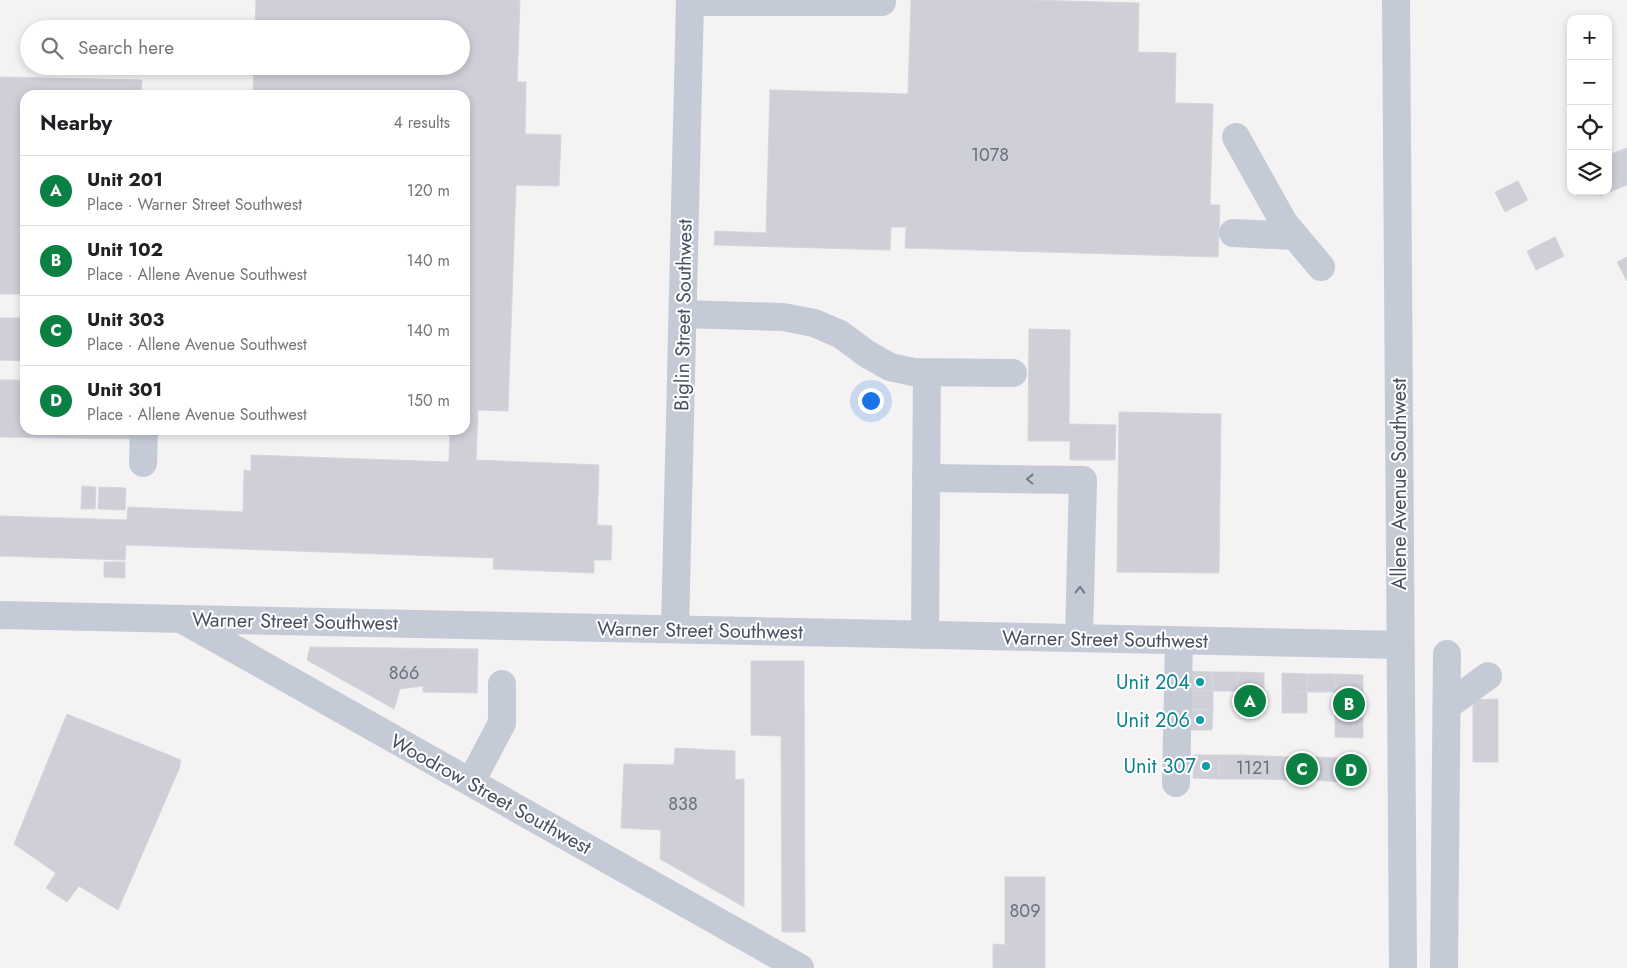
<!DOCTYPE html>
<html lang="en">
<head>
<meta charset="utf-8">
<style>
  body { margin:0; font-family:Jost,sans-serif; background:#f6f6f6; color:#202124 }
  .controls { position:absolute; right:15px; top:15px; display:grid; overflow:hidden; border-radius:10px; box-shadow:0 2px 8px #0003 }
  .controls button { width:45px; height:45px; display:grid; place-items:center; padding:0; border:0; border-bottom:1px solid #e0e0e0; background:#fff; color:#202124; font:25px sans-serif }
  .you { position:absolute; left:870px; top:400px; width:18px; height:18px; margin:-12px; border:4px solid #fff; border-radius:50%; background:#1a73e8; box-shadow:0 0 0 8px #1a73e833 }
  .badge { display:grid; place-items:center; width:32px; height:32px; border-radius:50%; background:#0b8043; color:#fff; font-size:16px; font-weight:700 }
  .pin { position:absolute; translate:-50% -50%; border:2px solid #fff; box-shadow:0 1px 5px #0006 }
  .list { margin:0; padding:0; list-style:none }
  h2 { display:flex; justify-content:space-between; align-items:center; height:65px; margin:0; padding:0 20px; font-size:21px }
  h2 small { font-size:16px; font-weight:400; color:#757577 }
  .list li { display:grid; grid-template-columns:32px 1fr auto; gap:15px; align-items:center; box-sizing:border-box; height:70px; padding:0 20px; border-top:1px solid #e0e0e0 }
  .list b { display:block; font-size:19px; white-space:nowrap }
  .list p { margin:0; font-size:16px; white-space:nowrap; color:#757577 }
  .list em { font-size:16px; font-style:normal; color:#757577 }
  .icon { flex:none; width:28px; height:28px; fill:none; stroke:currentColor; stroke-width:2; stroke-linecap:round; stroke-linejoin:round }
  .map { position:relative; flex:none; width:1627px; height:968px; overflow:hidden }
  .search { position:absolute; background:#fff; box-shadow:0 2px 8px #0003; left:20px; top:20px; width:450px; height:55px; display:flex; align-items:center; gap:12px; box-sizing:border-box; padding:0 18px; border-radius:28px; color:#757577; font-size:19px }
  .panel { position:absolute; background:#fff; box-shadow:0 2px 8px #0003; left:20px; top:90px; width:450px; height:345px; border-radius:15px }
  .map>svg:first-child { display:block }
  .building { fill:#cecfd7; stroke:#d5d6dd }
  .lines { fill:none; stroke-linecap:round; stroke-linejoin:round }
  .minor { stroke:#c5cad7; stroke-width:28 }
  .oneway { stroke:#747a8a }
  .culture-dot { fill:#0f9aa8; stroke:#fff; stroke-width:2 }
  .labels { text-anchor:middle; stroke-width:4; stroke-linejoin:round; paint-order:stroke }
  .number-label { font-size:18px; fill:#6a6f7e }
  .street-label { font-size:20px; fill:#484f61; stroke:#fff }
  .culture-label { font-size:20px; fill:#0d838f; stroke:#fff; text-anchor:end }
</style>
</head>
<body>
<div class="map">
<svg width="1627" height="968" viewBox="0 0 1627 968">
  <rect width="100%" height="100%" fill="#f4f2f2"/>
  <!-- building -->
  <g class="building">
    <polygon points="256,0 520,0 517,82 526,82 525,134 561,135 559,186 516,185 508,411 478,410 476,460 599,465 597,525 612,526 611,560 594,560 594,573 493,569 494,558 126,545 125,560 0,556 0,516 127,520 128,507 243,512 244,470 251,471 251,455 449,462 450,430 465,430 465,95 253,95 254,66 461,66 461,29 255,29"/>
    <polygon points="911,0 1033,0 1139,3 1138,52 1176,53 1175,103 1213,104 1210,205 1220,205 1218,257 905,248 906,227 891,227 890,250 714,245 715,231 766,233 770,90 908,94"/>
    <polygon points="0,77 142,80 141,95 25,95 25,294 0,294"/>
    <polygon points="1627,148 1627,185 1600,196 1599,191 1608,191 1608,155"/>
    <polygon points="1518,181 1528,200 1505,212 1495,192"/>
    <polygon points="1555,237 1564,256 1536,270 1527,251"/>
    <polygon points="1627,257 1627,281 1617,262"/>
    <polygon points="0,318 25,318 25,361 0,360"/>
    <polygon points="1029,329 1070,330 1069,424 1116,425 1115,460 1070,460 1070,441 1028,441"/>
    <polygon points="0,380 25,380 25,430 133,430 133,439 0,437"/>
    <polygon points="1119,412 1221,414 1219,573 1117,572"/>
    <polygon points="82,486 96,487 95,509 81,509"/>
    <polygon points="99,487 126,488 125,510 98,509"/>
    <polygon points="104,562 125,562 125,578 104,577"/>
    <polygon points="310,647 478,649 477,693 423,692 423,686 400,689 394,709 307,660"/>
    <polygon points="751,661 804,661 805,932 782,932 781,736 751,735"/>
    <polygon points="1187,671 1213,672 1213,691 1187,691"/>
    <rect x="1213" y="672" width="25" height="19"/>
    <polygon points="1238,672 1264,673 1264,691 1238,691"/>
    <polygon points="1282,673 1307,674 1307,692 1282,691"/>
    <rect x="1307" y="674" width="28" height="18"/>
    <polygon points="1335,674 1363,675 1363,693 1335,692"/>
    <rect x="1187" y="691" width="26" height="19"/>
    <polygon points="1238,691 1264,691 1263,712 1238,712"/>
    <polygon points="1282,691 1307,692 1307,713 1282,713"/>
    <polygon points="1335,692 1363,693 1363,715 1335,715"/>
    <polygon points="1498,699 1498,762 1473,762 1473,700"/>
    <polygon points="1187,710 1213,710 1212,730 1187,730"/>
    <polygon points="67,714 181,760 179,769 118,910 79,886 67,902 46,888 56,873 14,844"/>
    <polygon points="1335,715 1363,715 1363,738 1335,737"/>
    <polygon points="675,748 735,751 735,780 744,779 744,907 660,859 661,830 621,828 624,764 674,765"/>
    <polygon points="1194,755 1219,755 1219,779 1193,778"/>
    <rect x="1219" y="755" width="23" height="24"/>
    <polygon points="1242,755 1265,756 1264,779 1242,779"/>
    <polygon points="1265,756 1289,757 1289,780 1264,779"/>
    <polygon points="1289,757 1315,757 1314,780 1289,780"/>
    <polygon points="1315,757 1339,758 1339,782 1314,780"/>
    <rect x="1339" y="758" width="24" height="24"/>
    <polygon points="1005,877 1045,877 1045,968 993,968 993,944 1005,945"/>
  </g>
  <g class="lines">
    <!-- minor -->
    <g class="minor">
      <polyline points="1396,0 1403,968"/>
      <polyline points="690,2 882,2"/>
      <polyline points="1236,137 1284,223 1321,267"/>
      <polyline points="1233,233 1295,236"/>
      <polyline points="683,314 783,317 814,323 840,334 867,354 890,367 913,372 1013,373"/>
      <polyline points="143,463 144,430"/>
      <polyline points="926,478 1083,480 1079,638"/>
      <polyline points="0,615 1400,645"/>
      <polyline points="183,620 800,968"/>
      <polyline points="675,629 690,0"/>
      <polyline points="925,635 927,373"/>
      <polyline points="1447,706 1488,676"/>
      <polyline points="471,782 502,723 502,684"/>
      <polyline points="1176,783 1179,641"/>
      <polyline points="1444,968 1447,654"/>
    </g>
  </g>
  <!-- one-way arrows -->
  <defs><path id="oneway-chevron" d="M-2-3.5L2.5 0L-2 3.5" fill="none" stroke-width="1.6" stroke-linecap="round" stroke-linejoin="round" transform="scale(1.25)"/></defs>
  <g class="oneway">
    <use href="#oneway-chevron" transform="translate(1030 479) rotate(-179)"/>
    <use href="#oneway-chevron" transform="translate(1080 590) rotate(-89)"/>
  </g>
  <!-- markers -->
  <g class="culture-dot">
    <circle cx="1200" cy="682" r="5"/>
    <circle cx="1200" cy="720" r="5"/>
    <circle cx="1206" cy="766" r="5"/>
  </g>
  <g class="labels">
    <!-- number labels -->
    <g class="number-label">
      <text x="990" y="161">1078</text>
      <text x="404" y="679">866</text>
      <text x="1253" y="774">1121</text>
      <text x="683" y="810">838</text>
      <text x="1025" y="917">809</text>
    </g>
    <!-- street labels -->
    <g class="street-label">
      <text transform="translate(683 315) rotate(-89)" y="7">Biglin Street Southwest</text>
      <text transform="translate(1399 484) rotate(-90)" y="7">Allene Avenue Southwest</text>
      <text transform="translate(295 621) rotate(1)" y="7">Warner Street Southwest</text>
      <text transform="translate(700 630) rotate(1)" y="7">Warner Street Southwest</text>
      <text transform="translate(1105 639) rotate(1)" y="7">Warner Street Southwest</text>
      <text transform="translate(491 794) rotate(29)" y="7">Woodrow Street Southwest</text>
    </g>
    <!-- culture labels -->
    <g class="culture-label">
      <text x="1190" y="689">Unit 204</text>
      <text x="1190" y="727">Unit 206</text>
      <text x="1196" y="773">Unit 307</text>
    </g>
  </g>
</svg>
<div class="controls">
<button>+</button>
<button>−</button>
<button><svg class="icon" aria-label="locate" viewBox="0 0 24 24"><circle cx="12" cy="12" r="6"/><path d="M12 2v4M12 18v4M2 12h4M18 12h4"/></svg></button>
<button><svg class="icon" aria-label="layers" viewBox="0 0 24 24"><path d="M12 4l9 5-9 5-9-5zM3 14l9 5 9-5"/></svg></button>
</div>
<div class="you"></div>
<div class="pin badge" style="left:1250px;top:701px">A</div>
<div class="pin badge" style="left:1349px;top:704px">B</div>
<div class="pin badge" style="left:1302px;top:769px">C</div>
<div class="pin badge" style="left:1351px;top:770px">D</div>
<div class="search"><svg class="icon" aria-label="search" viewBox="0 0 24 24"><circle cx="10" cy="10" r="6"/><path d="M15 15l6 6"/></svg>Search here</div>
<section class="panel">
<h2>Nearby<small>4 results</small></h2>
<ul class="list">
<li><span class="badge">A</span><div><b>Unit 201</b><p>Place · Warner Street Southwest</p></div><em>120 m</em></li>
<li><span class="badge">B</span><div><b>Unit 102</b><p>Place · Allene Avenue Southwest</p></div><em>140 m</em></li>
<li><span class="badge">C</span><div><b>Unit 303</b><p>Place · Allene Avenue Southwest</p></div><em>140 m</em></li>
<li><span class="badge">D</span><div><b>Unit 301</b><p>Place · Allene Avenue Southwest</p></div><em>150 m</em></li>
</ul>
</section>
</div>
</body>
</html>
